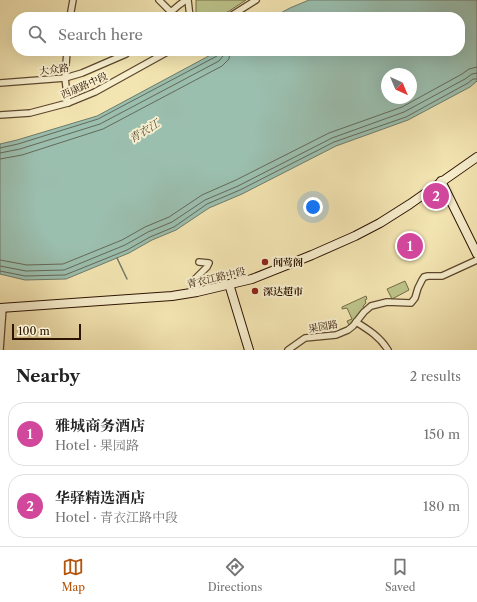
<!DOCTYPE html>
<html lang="en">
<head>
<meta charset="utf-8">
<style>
  body { margin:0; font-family:"Libre Caslon Text","Noto Serif SC",serif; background:#f2f2f2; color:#222 }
  .compass { position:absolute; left:381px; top:68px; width:36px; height:36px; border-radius:50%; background:#fff; box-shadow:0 4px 16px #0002; rotate:136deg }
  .scale { position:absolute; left:12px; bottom:10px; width:69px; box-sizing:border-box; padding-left:4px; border:2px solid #2d1302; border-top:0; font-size:11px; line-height:14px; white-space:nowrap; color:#2d1302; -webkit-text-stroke:3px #f7eecd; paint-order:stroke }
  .you { position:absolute; left:313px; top:207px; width:14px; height:14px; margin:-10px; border:3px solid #fff; border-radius:50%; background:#1a73e8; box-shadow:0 0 0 6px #1a73e833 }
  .badge { display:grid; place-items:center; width:26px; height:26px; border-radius:50%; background:#b45309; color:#fff; font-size:13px; font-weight:700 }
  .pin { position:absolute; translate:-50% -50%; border:2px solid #fff; box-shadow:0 1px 4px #0006 }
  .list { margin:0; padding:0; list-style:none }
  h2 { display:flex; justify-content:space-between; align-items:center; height:52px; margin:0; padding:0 16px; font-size:17px }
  h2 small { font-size:13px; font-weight:400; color:#767676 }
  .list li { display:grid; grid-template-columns:26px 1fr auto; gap:12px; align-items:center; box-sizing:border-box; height:64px; margin:0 8px 8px; padding:0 8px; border:1px solid #e0e0e0; border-radius:16px }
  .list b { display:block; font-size:15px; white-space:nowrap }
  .list p { margin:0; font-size:13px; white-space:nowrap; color:#767676 }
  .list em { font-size:13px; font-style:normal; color:#767676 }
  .icon { flex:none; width:22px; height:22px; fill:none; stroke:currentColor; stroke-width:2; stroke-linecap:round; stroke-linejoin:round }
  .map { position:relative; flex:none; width:477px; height:350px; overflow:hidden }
  .search { position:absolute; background:#fff; box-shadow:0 4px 16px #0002; left:12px; right:12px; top:12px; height:44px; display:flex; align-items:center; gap:10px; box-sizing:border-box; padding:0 14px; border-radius:16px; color:#767676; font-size:15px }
  .sheet { height:196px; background:#fff }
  nav { display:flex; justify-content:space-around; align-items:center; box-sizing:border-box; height:56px; border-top:1px solid #e0e0e0; background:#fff; font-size:11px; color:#767676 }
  nav a { display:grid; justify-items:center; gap:2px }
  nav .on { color:#b45309 }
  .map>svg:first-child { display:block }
  .green { fill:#bdc48a; stroke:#756c46 }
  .water { fill:#9bbfaf; stroke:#6f7a6a; fill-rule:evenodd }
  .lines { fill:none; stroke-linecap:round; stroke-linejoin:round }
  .shore { stroke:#646958; stroke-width:1 }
  .stream { stroke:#6f7a6a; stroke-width:1.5 }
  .street-casing { stroke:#5e482e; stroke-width:8 }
  .secondary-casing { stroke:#2d1302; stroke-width:10 }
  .street { stroke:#f7eecd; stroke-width:5.5 }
  .secondary { stroke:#f7eecd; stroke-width:8 }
  .poi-dot { fill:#8f2418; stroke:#f7eecd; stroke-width:1.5 }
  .labels { text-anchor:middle; stroke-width:4; stroke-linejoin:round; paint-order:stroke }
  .street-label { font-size:10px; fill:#2d1302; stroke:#f7eecd }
  .poi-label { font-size:10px; font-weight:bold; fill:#2d1302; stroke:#f7eecd; text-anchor:start }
  .water-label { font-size:11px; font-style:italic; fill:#544f3f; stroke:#f7eecd }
</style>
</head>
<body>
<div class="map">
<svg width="477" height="350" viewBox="0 0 477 350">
  <rect width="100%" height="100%" fill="#f3e5b2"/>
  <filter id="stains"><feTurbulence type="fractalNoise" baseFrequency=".005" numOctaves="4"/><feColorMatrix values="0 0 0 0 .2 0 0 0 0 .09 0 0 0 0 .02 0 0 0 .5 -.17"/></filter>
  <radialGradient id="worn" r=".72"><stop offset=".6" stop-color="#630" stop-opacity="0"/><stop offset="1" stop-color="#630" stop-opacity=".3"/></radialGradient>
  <!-- green -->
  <g class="green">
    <polygon points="196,0 246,0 220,17 196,17"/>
    <polygon points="405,281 409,290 392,299 387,289"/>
    <polygon points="366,296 367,299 365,300 366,303 363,306 364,309 352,325 349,325 347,321 352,319 347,308 342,309 342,307"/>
  </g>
  <!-- water -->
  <path class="water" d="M 309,0 L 477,0 L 477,81 L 470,87 L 408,120 L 336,146 L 242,194 L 209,208 L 176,230 L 152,240 L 129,253 L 66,279 L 25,280 L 0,274 L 0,144 L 17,140 L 97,116 L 218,51 L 460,51 L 460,17 L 273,17 L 290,8 ZM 387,74 L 411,74 L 411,98 L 387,98 Z"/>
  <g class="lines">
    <!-- shore -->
    <g class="shore">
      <polyline points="0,148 18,144 98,119 217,56 219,54 219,51"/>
      <polyline points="0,153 20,149 100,124 219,61 223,56 224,51"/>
      <polyline points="0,159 22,155 103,129 222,66 229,59 230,51"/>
      <polyline points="0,260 27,265 63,264 122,240 145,227 169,217 202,195 236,180 329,133 402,107 462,74 469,69 477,67"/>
      <polyline points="0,266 26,271 64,270 125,245 148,232 172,222 205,200 238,186 332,138 404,112 465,79 472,74 477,73"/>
      <polyline points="0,271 25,276 65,275 127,250 150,237 174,227 207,204 240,190 334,142 406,117 468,83 473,79 477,79"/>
    </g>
    <!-- stream -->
    <polyline class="stream" points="117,258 127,279"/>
    <defs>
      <g id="street">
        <polyline points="159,0 171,12"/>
        <polyline points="188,0 190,17"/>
        <polyline points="70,17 73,0"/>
        <polyline points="165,17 179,5 186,0"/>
        <polyline points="229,17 256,0"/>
        <polyline points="67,51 65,78 68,103"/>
        <polyline points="0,83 65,78 82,73 126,54 129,51"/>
        <polyline points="0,115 30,113 68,103 95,92 169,51"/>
        <polyline points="197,292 195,279 207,267 209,263 199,262"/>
        <path d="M 356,322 C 369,330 380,337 388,350"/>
        <polyline points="0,350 3,308"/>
        <polyline points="288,350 305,338 336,335 348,330 353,326 364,312 371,306 387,302 411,303 415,298 418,288 422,280 424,277 428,276 442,276 477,260"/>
      </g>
      <g id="secondary">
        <polyline points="441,181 477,254"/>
        <polyline points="229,284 249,350"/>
        <polyline points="0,308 172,296 197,292 252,279 312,255 355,236 380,223 410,204 477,157"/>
      </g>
    </defs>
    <!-- street casing -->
    <use href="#street" class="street-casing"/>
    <!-- secondary casing -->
    <use href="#secondary" class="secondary-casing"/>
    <!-- street -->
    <use href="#street" class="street"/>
    <!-- secondary -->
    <use href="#secondary" class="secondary"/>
  </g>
  <!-- markers -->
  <g class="poi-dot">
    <circle cx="265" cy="262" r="4"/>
    <circle cx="255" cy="291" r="4"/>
  </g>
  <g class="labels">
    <!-- street labels -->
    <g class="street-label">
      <text transform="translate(54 69) rotate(-7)" y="4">大众路</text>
      <text transform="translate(84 85) rotate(-24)" y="4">西康路中段</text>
      <text transform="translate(216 277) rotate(-13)" y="4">青衣江路中段</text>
      <text transform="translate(323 326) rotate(-10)" y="4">果园路</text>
    </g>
    <!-- poi labels -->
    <g class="poi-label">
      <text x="273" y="266">闻莺阁</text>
      <text x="263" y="295">深达超市</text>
    </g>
    <!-- water labels -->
    <g class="water-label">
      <text transform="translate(144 131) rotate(-31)" y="4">青衣江</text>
    </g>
  </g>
  <rect width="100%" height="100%" filter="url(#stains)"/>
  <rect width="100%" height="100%" fill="url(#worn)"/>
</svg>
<svg class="compass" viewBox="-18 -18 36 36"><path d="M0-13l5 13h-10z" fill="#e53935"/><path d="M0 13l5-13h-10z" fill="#767676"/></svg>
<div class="scale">100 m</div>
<div class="you"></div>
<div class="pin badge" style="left:410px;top:246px;background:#d1479c">1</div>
<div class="pin badge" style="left:436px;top:196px;background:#d1479c">2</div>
<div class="search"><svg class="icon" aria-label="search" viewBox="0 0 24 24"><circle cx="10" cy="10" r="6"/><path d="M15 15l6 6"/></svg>Search here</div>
</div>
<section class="sheet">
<h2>Nearby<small>2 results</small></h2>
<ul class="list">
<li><span class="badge" style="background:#d1479c">1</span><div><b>雅城商务酒店</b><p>Hotel · 果园路</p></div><em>150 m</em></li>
<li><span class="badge" style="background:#d1479c">2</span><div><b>华驿精选酒店</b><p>Hotel · 青衣江路中段</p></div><em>180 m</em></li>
</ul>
</section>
<nav>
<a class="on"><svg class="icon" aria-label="map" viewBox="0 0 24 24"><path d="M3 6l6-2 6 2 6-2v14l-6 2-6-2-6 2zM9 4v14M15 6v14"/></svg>Map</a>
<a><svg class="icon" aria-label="directions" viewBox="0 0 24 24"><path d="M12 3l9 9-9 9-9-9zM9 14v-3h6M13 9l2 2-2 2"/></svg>Directions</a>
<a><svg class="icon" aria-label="saved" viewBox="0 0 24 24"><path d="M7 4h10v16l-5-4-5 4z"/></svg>Saved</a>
</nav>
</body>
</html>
